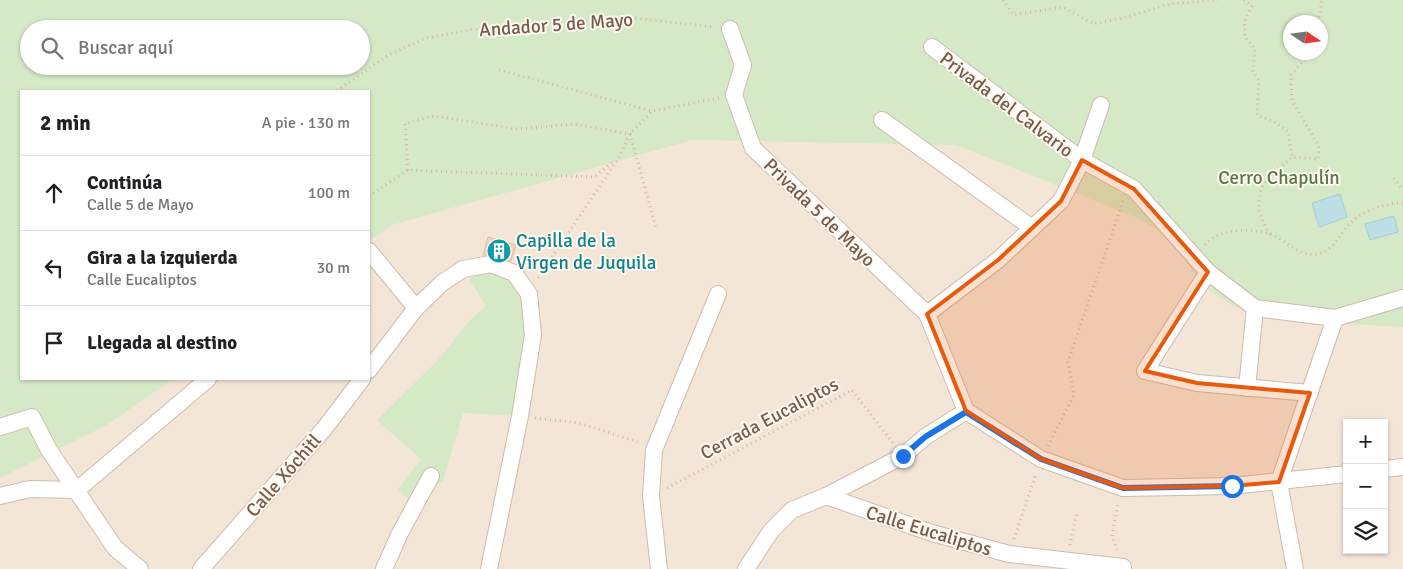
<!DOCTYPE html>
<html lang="es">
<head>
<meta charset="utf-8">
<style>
  body { margin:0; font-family:Signika,sans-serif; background:#f6f6f6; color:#202124 }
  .controls { position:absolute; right:15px; bottom:15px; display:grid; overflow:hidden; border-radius:0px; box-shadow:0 1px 4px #0004 }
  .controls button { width:45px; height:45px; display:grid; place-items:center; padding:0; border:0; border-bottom:1px solid #e0e0e0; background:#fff; color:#202124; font:25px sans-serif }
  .compass { position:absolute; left:1283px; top:15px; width:45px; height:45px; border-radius:50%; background:#fff; box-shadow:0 1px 4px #0004; rotate:103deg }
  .stop { position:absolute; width:15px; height:15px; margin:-11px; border:4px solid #1a73e8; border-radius:50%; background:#fff }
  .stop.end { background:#1a73e8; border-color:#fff; box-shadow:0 1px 5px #0008 }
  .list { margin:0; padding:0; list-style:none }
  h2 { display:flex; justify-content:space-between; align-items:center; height:65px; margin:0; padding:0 20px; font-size:21px }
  h2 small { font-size:16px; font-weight:400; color:#757577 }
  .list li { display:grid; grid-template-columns:32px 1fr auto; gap:15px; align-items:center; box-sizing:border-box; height:75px; padding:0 20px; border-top:1px solid #e0e0e0 }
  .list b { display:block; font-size:19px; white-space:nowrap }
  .list p { margin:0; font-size:16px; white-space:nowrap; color:#757577 }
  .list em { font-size:16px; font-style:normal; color:#757577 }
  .icon { flex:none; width:28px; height:28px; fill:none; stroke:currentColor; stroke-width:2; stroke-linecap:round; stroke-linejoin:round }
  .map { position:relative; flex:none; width:1403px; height:569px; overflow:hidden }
  .search { position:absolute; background:#fff; box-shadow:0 1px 4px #0004; left:20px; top:20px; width:350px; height:55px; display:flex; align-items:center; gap:12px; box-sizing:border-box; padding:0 18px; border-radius:28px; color:#757577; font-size:19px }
  .panel { position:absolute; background:#fff; box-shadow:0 1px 4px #0004; left:20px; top:90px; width:350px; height:290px; border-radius:0px }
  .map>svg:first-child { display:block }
  .residential { fill:#f3e6d7; fill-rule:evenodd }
  .green { fill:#d5e9c7; fill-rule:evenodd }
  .water { fill:#bedfe5; stroke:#a4ced6 }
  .building { fill:#f0d4c1; stroke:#e2bba2 }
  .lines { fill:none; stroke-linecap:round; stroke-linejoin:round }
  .street-casing { stroke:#cdbcaf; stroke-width:18 }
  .path { stroke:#d5b7a4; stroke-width:3; stroke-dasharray:1 4; stroke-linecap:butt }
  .street { stroke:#fff; stroke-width:16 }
  .route { stroke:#1a73e8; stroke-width:6 }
  .marked { fill:#e8590c; fill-opacity:0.2; stroke:#e8590c; stroke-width:4; stroke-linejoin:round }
  .labels { text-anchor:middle; stroke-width:4; stroke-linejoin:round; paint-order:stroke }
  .street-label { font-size:19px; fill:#755b4d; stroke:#fef8ef }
  .park-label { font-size:19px; fill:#547a45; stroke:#fef8ef }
  .culture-label { font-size:19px; fill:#0d838f; stroke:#fef8ef; text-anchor:start }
</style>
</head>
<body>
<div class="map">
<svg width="1403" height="569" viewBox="0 0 1403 569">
  <rect width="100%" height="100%" fill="#fcf4e9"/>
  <!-- residential -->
  <path class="residential" d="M 995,0 L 1403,74 L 1403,569 L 0,569 L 0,335 L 21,379 L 369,379 L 369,91 ZM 1347,423 L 1384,423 L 1384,550 L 1347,550 Z"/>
  <!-- green -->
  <g class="green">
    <path d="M 0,0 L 1403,0 L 1403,327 L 1292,321 L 1232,305 L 1204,287 L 1172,241 L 1140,219 L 956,145 L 692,140 L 392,225 L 369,241 L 369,91 L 21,91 L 21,379 L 173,379 L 107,425 L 0,478 ZM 1290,22 L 1320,22 L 1320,52 L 1290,52 ZM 29,29 L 361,29 L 361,66 L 29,66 Z"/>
    <polygon points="491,264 529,294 520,416 463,413 443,481 409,501 398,489 421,459 377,420 437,361 471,319 486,306 463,269"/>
  </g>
  <!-- water -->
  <g class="water">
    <polygon points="1340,194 1347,217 1319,227 1312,203"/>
    <polygon points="1394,216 1398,232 1370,240 1365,224"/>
  </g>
  <!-- building -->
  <polygon class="building" points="488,237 516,245 511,261 494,255 483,255"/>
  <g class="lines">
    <defs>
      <g id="street">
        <polyline points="730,29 743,65 734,95 753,148 927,314 966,411 1041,459 1123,488 1232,486 1347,474"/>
        <polyline points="932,47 1082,160 1134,189 1208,272 1255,308 1335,318 1403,298"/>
        <polyline points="882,120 1032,228"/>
        <polyline points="369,251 416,308"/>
        <polyline points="1208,272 1145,371 1197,383 1310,393"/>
        <polyline points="927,314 998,260 1061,201 1082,160 1101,105"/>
        <polyline points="369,370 416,308 442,283 463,269 491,264 514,273 529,294 533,335 520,416 489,569"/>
        <polyline points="1247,388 1255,308"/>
        <polyline points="0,427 32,417 49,450 115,548 140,569"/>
        <polyline points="1384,469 1403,467"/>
        <polyline points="0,496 30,489 77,490 208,379"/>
        <polyline points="826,496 932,533 1009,554 1123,567"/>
        <polyline points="201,569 324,429 362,379"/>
        <polyline points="384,569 400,533 431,476"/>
        <polyline points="659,569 651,496 654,450 718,294"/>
        <polyline points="746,569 771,531 792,510 826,496 903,456 925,437 966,411"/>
        <polyline points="1295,569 1279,482 1335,318"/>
      </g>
    </defs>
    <!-- street casing -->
    <use href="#street" class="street-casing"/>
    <!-- path -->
    <g class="path">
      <polyline points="1003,0 1014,15 1063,7 1094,24 1130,16 1169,4 1218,0"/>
      <polyline points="1244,0 1252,6 1244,22 1245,37 1255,49 1253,71 1259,81 1257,115 1273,121 1288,131 1292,157"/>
      <polyline points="1318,22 1322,0"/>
      <polyline points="499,70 652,111"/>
      <polyline points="337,91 388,55 426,38 470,30 625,17 714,27"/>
      <polyline points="408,170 405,123 434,116 518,129 574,124 630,134 656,228"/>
      <polyline points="1394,178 1403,190"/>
      <polyline points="369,196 408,170 594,177 613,162"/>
      <path d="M 1270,234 C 1258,219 1254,193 1268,178 C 1275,170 1284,164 1292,157 L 1318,159 L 1319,146 L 1292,101 L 1291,75 L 1310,52"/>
      <path d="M 1205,245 C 1217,229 1251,227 1270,234 C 1287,240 1297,257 1318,254 C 1333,251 1339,235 1348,225 C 1362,210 1383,204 1403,203"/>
      <polyline points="538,278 618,159 630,134 652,111 719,98"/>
      <polyline points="535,418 579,423 641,443"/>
      <polyline points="1048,446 1074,395 1068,362 1123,201"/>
      <polyline points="667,488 852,390 893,443"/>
      <polyline points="1014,539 1036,474"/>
      <polyline points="1070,545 1077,512"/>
      <polyline points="1117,550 1112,536 1118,503"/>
    </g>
    <!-- street -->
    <use href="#street" class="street"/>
  </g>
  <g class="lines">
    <!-- route -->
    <polyline class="route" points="903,456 925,437 966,412 1041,459 1123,488 1232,486"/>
  </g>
  <!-- marked area -->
  <path class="marked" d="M 1082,160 L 1134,189 L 1208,272 L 1145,371 L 1197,383 L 1310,393 L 1279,482 L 1232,486 L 1123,488 L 1041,459 L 966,411 L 927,314 L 998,260 L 1061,201 Z"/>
  <!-- icons -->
  <defs>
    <symbol id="building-disc" viewBox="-11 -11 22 22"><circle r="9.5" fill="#0f9aa8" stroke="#fef8ef"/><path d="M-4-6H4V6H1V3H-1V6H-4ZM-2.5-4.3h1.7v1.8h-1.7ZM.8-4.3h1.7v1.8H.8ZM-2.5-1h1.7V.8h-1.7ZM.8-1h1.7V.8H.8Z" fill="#fff"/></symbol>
  </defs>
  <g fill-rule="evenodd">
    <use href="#building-disc" x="485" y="237" width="28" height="28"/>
  </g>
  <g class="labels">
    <!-- street labels -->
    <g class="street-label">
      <text transform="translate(556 24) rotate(-4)" y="7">Andador 5 de Mayo</text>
      <text transform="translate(1007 104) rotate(37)" y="7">Privada del Calvario</text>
      <text transform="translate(820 212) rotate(44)" y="7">Privada 5 de Mayo</text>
      <text transform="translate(769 418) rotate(-28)" y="7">Cerrada Eucaliptos</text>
      <text transform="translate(283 475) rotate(-49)" y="7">Calle Xóchitl</text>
      <text transform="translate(929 530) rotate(17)" y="7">Calle Eucaliptos</text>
    </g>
    <!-- park labels -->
    <g class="park-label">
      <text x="1279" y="184">Cerro Chapulín</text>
    </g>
    <!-- culture labels -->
    <g class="culture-label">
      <text x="516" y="247">Capilla de la<tspan x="516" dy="22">Virgen de Juquila</tspan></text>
    </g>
  </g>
</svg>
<div class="controls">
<button>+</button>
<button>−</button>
<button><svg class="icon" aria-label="layers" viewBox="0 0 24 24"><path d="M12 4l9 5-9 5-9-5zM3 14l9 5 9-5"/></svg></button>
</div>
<svg class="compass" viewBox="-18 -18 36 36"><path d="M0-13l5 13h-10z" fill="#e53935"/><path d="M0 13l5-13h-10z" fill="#757577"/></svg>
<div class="stop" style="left:1232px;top:486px"></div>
<div class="stop end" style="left:903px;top:456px"></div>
<div class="search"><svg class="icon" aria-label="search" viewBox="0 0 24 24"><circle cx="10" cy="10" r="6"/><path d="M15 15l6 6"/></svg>Buscar aquí</div>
<section class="panel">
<h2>2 min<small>A pie · 130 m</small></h2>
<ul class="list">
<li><svg class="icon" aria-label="ahead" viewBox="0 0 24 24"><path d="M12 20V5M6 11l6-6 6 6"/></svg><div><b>Continúa</b><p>Calle 5 de Mayo</p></div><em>100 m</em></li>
<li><svg class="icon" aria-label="left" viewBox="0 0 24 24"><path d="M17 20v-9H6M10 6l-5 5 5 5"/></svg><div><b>Gira a la izquierda</b><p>Calle Eucaliptos</p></div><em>30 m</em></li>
<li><svg class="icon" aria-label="arrive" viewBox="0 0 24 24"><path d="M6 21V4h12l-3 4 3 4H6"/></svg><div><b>Llegada al destino</b></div></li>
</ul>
</section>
</div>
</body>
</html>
